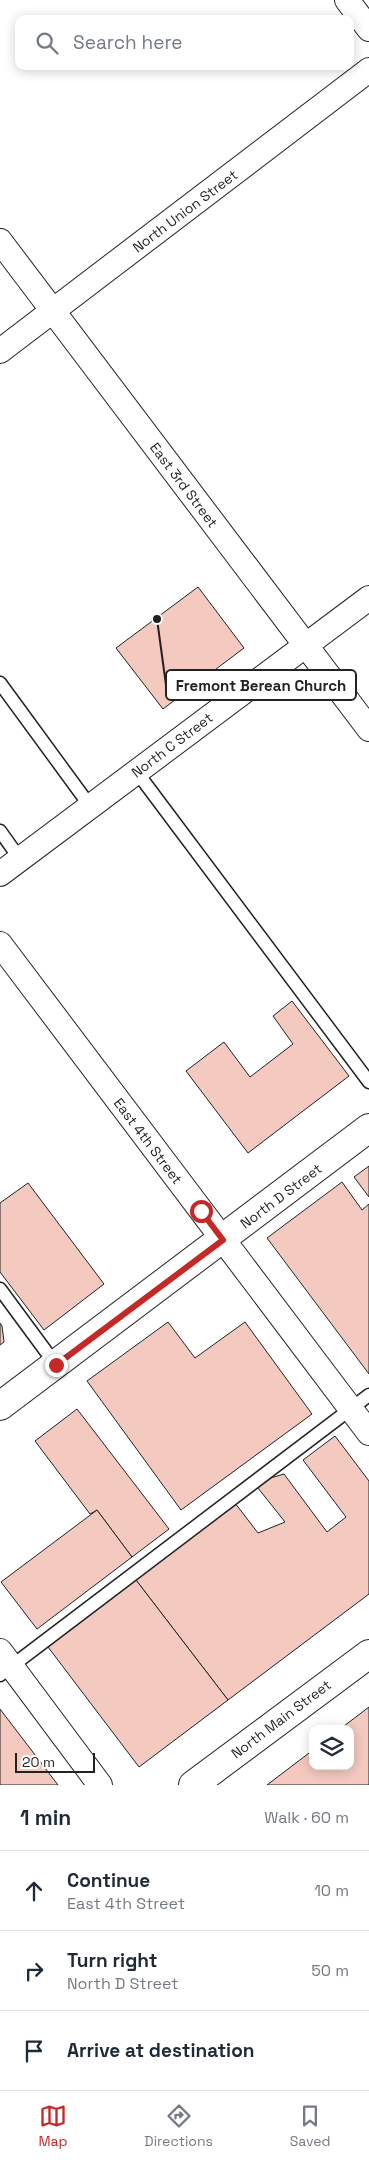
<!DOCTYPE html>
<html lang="en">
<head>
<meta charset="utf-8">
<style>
  body { margin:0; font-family:"Space Grotesk",sans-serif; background:#f6f6f7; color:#1f2937 }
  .controls { position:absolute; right:15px; bottom:15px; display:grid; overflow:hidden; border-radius:10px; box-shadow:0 2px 12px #0003 }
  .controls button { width:45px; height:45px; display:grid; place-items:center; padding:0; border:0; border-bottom:1px solid #e0e1e3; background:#fff; color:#1f2937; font:25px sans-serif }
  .scale { position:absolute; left:15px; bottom:12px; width:80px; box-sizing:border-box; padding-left:5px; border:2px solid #222; border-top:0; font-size:14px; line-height:18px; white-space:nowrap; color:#222; -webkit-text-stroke:4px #fff; paint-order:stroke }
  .stop { position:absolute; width:15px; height:15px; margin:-11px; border:4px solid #c62828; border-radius:50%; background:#fff }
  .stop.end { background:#c62828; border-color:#fff; box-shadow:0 1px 5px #0008 }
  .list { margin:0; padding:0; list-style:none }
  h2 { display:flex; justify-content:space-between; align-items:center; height:65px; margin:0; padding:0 20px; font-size:21px }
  h2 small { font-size:16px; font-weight:400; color:#747a83 }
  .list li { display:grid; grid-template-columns:32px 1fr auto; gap:15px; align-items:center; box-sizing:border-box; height:80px; padding:0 20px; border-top:1px solid #e0e1e3 }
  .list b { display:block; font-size:19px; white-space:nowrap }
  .list p { margin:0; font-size:16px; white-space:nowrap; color:#747a83 }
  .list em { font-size:16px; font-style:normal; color:#747a83 }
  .icon { flex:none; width:28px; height:28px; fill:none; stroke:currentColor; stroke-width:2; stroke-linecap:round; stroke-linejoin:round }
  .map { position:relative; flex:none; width:369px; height:1785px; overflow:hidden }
  .search { position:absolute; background:#fff; box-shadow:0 2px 12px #0003; left:15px; right:15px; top:15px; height:55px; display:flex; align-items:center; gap:12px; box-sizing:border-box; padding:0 18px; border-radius:10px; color:#747a83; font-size:19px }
  .sheet { height:305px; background:#fff }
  nav { display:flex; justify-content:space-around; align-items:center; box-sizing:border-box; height:70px; border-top:1px solid #e0e1e3; background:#fff; font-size:14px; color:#747a83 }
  nav a { display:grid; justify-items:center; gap:2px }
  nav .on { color:#c62828 }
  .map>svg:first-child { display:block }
  .building { fill:#f3c9c0; stroke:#222 }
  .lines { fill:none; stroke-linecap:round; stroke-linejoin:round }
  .service-casing { stroke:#222; stroke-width:15 }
  .minor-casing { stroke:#222; stroke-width:26 }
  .secondary-casing { stroke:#222; stroke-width:30 }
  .service { stroke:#fff; stroke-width:12 }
  .minor { stroke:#fff; stroke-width:24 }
  .secondary { stroke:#fff; stroke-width:28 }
  .route { stroke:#c62828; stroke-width:6 }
  .labels { text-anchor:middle; stroke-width:4; stroke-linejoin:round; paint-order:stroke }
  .street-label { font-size:14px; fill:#222; stroke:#fff }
  .leader { fill:none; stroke:#222; stroke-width:2 }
  .callout-dot { fill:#222; stroke:#fff; stroke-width:2 }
  .callout { fill:#fff; stroke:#222; stroke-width:2 }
  .callout-label { font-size:15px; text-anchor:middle; font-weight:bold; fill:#222 }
</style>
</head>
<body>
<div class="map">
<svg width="369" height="1785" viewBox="0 0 369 1785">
  <rect width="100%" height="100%" fill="#fff"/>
  <!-- building -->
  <g class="building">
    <polygon points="198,587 244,648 163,709 116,648"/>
    <polygon points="292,1001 349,1076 248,1153 186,1071 224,1042 250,1077 293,1044 273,1016"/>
    <polygon points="369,1166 369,1197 354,1177"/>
    <polygon points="342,1182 362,1210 369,1204 369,1374 267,1238"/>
    <polygon points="28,1183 104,1284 44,1330 0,1272 0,1203"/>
    <polygon points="168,1322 195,1358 245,1322 312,1414 181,1510 87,1381"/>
    <polygon points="0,1323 2,1326 4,1342 0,1345"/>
    <polygon points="77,1409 169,1529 132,1557 97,1510 90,1514 35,1441"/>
    <polygon points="335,1436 369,1481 369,1594 228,1700 136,1580 235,1503 258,1533 285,1522 254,1483 284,1474 327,1532 346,1517 303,1460"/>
    <polygon points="97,1510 132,1557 37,1629 1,1582"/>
    <polygon points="136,1580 228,1700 139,1767 48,1647"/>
    <polygon points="369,1707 369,1785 267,1785 313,1750 313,1766 350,1766 350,1729 340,1729"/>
    <polygon points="0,1709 58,1785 0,1785"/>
  </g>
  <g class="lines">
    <defs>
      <g id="service">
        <polyline points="0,683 90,806"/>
        <polyline points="136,771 369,1082"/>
        <polyline points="0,831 20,859"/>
        <polyline points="0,1289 56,1365"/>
        <polyline points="0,1675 369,1395"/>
      </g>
      <g id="minor">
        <polyline points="347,0 369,29"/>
        <polyline points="0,241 369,729"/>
        <polyline points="0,351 369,70"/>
        <polyline points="0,874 369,598"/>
        <polyline points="0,944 369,1433"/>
        <polyline points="0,1651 100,1785"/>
      </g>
      <g id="secondary">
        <polyline points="0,1406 369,1128"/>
        <polyline points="193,1785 369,1654"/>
      </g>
    </defs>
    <!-- service casing -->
    <use href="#service" class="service-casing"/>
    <!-- minor casing -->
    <use href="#minor" class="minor-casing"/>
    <!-- secondary casing -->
    <use href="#secondary" class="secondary-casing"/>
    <!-- service -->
    <use href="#service" class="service"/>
    <!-- minor -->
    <use href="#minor" class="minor"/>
    <!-- secondary -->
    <use href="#secondary" class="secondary"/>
  </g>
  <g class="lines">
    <!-- route -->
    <polyline class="route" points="56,1365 223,1240 201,1211"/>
  </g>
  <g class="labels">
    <!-- street labels -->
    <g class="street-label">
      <text transform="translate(185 211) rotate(-37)" y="5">North Union Street</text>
      <text transform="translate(184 485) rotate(53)" y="5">East 3rd Street</text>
      <text transform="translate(172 745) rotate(-37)" y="5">North C Street</text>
      <text transform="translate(148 1141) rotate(53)" y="5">East 4th Street</text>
      <text transform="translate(281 1196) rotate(-37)" y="5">North D Street</text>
      <text transform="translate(281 1719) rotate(-37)" y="5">North Main Street</text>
    </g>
  </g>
  <!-- callouts -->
  <path class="leader" d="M157 619L166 685"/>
  <circle class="callout-dot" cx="157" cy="619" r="5"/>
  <rect class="callout" x="166" y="670" width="190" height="30" rx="5"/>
  <g class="callout-label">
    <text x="261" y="691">Fremont Berean Church</text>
  </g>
</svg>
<div class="controls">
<button><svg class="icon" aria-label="layers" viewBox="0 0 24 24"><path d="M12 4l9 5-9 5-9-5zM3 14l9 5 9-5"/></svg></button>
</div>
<div class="scale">20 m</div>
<div class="stop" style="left:201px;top:1211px"></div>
<div class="stop end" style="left:56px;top:1365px"></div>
<div class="search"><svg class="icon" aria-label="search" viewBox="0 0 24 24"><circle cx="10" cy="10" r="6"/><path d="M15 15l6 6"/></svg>Search here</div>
</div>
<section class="sheet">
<h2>1 min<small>Walk · 60 m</small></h2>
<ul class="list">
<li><svg class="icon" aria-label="ahead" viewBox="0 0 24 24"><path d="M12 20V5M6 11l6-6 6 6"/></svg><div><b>Continue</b><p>East 4th Street</p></div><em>10 m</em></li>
<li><svg class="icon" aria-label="right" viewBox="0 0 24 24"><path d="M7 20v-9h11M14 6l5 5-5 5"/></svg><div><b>Turn right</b><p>North D Street</p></div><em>50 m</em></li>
<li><svg class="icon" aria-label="arrive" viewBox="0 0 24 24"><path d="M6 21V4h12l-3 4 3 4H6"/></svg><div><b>Arrive at destination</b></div></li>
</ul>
</section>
<nav>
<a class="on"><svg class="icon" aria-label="map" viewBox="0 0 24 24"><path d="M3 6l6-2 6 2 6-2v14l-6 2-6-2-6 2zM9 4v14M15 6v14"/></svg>Map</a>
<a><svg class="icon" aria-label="directions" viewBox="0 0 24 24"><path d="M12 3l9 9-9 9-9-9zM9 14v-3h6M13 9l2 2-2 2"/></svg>Directions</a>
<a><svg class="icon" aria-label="saved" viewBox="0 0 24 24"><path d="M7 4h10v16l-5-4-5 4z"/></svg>Saved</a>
</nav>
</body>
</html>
